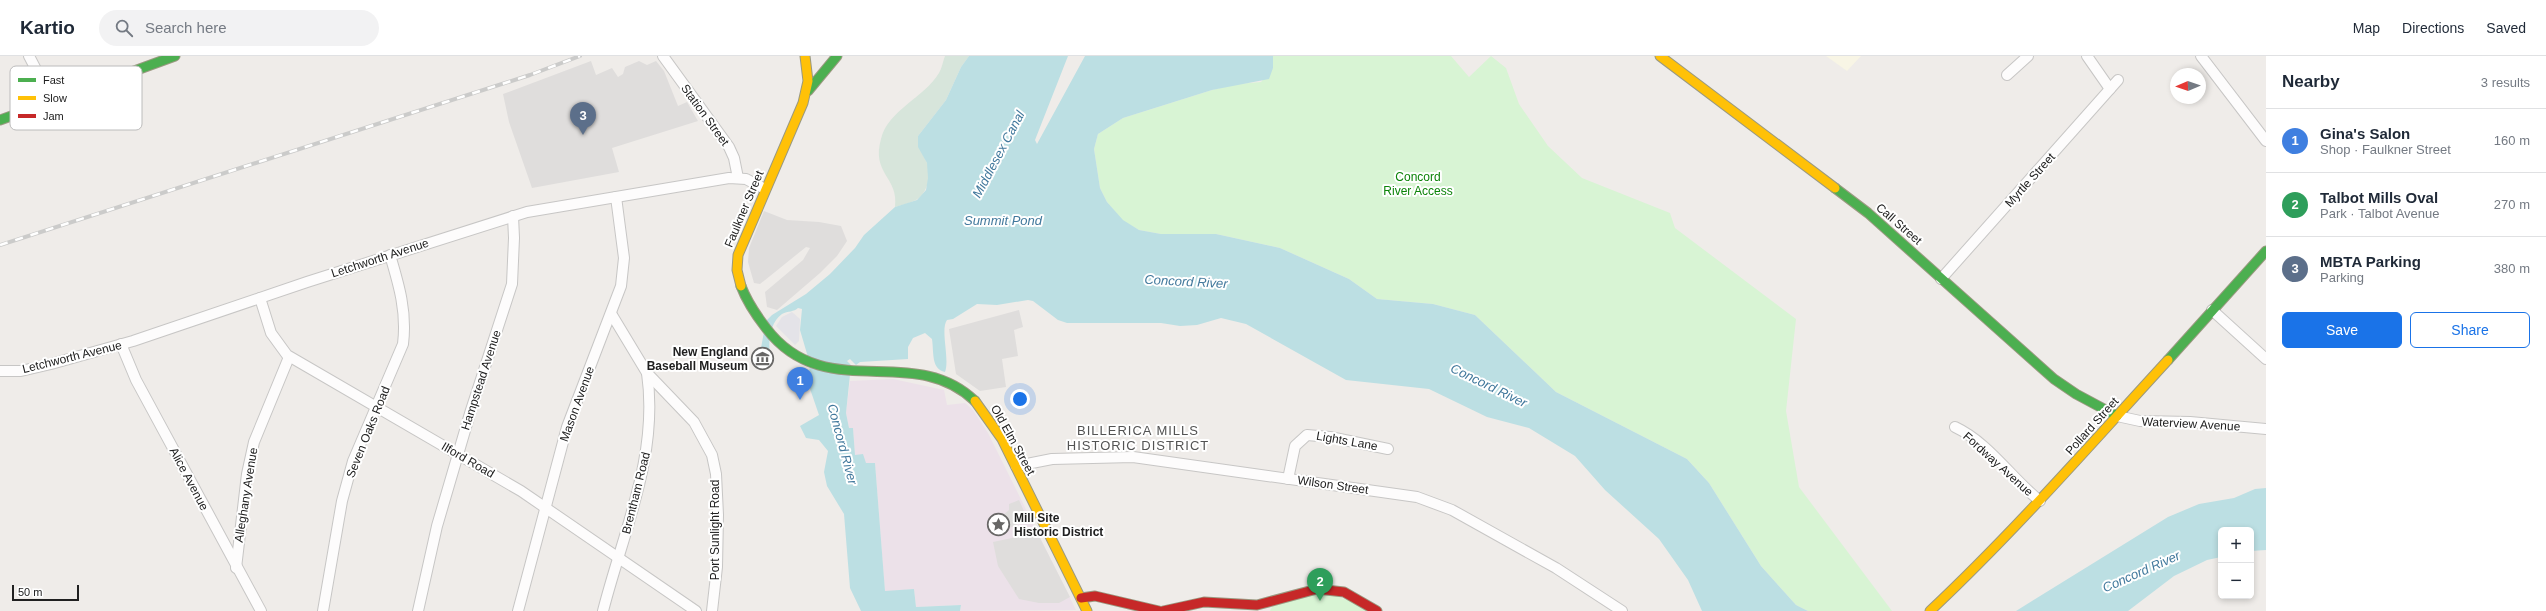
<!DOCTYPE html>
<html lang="en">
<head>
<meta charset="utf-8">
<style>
  body { margin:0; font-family:Helvetica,sans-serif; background:#f2f2f3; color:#1f2937 }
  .controls { position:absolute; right:12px; bottom:12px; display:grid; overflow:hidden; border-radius:6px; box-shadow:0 2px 6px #0003 }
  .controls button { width:36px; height:36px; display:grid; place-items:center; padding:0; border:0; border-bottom:1px solid #e0e1e3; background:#fff; color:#1f2937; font:20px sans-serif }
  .compass { position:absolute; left:2170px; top:12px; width:36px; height:36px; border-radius:50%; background:#fff; box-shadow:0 2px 6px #0003; rotate:268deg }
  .scale { position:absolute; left:12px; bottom:10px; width:67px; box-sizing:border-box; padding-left:4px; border:2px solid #202020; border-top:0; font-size:11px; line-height:14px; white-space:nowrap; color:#202020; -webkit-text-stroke:3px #fff; paint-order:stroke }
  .you { position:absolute; left:1020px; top:343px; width:14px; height:14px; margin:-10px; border:3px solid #fff; border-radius:50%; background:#1a73e8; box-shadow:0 0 0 6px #1a73e833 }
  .badge { display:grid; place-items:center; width:26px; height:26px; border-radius:50%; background:#1a73e8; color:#fff; font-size:13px; font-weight:700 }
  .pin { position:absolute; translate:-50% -33px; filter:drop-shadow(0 1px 2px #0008) }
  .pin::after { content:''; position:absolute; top:21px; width:14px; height:12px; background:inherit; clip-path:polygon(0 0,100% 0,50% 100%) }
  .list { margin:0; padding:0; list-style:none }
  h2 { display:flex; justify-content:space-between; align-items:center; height:52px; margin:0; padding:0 16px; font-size:17px }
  h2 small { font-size:13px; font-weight:400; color:#747a83 }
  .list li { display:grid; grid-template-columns:26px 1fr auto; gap:12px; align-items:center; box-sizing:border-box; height:64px; padding:0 16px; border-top:1px solid #e0e1e3 }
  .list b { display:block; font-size:15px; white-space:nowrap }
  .list p { margin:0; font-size:13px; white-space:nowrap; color:#747a83 }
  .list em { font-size:13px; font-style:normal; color:#747a83 }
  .actions { display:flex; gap:8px; padding:12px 16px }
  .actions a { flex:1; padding:9px 0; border:1px solid #1a73e8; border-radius:6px; text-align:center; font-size:14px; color:#1a73e8 }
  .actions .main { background:#1a73e8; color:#fff }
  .icon { flex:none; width:22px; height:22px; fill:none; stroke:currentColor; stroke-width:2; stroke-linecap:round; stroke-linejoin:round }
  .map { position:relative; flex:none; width:2266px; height:555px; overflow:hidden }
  header { display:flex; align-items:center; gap:24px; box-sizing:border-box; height:56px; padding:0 20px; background:#fff; border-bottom:1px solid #e0e1e3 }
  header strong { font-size:19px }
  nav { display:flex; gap:22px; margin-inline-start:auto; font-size:14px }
  .search { width:280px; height:36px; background:#f2f2f3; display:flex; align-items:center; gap:10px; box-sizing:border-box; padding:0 14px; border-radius:22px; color:#747a83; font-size:15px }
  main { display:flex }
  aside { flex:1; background:#fff }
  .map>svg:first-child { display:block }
  .industrial { fill:#ece1e9 }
  .education { fill:#f8f5e5 }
  .wetland { fill:#d7e5db }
  .park { fill:#d8f4d4 }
  .parking { fill:#dfdddc }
  .plaza { fill:#e4e3e8 }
  .water { fill:#bcdfe3 }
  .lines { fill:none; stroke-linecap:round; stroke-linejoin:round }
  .street-casing { stroke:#c7c6c5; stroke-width:12 }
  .fast-casing { stroke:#9a9980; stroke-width:11 }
  .slow-casing { stroke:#9a9980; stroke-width:11 }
  .jam-casing { stroke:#9a9980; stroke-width:11 }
  .street { stroke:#fdfcfc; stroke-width:10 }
  .fast { stroke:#4caf50; stroke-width:9 }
  .slow { stroke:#ffc107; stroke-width:9 }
  .jam { stroke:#c62828; stroke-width:9 }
  .rail-casing { stroke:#cbcbca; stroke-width:4 }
  .rail { stroke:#fff; stroke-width:2.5; stroke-dasharray:8; stroke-linecap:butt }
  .labels { text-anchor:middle; stroke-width:4; stroke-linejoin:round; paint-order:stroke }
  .street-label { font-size:12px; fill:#202020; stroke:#fff }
  .park-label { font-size:12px; fill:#0c8409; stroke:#fff }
  .poi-label { font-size:12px; font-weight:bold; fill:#202020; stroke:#fff; text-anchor:end }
  .water-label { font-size:13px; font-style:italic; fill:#41789c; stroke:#fff }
  .neighbourhood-label { font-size:13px; letter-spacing:1px; fill:#535353; stroke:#fff }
  .key { fill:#fff; stroke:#bcbcbc; stroke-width:1 }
  .key-label { font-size:11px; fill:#202020 }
</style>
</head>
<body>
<header>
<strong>Kartio</strong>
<div class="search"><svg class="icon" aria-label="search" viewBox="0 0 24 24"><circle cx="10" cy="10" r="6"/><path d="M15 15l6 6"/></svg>Search here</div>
<nav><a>Map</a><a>Directions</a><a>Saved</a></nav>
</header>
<main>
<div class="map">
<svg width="2266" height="555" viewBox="0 0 2266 555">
  <rect width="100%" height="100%" fill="#efece9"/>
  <!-- industrial -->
  <polygon class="industrial" points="893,323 944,334 947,349 965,347 973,354 988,377 1076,554 960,555 961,549 916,551 914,533 885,536 875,407 866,407 855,399 853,372 849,372 846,357 850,325"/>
  <!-- education -->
  <polygon class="education" points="1826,0 1861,0 1847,15"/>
  <!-- wetland -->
  <path class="wetland" d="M 945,0 L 969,0 L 961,11 L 946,44 L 918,80 C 918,92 923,97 927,107 C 932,118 928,137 916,144 C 910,147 902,149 895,151 C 899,121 871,118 881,83 C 888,54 924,42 939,17 C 942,12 943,5 945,0 Z"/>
  <!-- park -->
  <g class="park">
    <polygon points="1273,0 1451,0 1469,21 1491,0 1506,12 1519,48 1548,90 1582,122 1670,157 1675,172 1796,263 1786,355 1799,431 1892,555 1808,555 1796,549 1761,510 1709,427 1687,403 1556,336 1475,259 1433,248 1377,243 1349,223 1280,192 1216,178 1161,178 1139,174 1123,165 1107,146 1100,132 1094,93 1098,78 1123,62 1212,34 1237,28 1261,26 1273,12"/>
    <polygon points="1317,533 1377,555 1270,555 1272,551"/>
  </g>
  <!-- parking -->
  <g class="parking">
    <polygon points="591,5 596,19 612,12 618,21 623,18 625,11 639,5 647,9 656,5 664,15 678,50 687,46 698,65 612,92 619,116 532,132 509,66 503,38"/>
    <polygon points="764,155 787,164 819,166 841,170 847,185 837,200 820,217 777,254 767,251 765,236 803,204 810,192 806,191 760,228 754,227 748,206 749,192"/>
    <polygon points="1019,254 1023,271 1014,274 1018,300 1002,303 1006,331 980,335 956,318 949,273"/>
    <polygon points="1019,444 1028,464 1009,472 1003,459 1009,454 1009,448"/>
    <polygon points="1035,477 1037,482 1040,482 1070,541 1059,547 1039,547 1019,543 998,510 993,486"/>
  </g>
  <!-- plaza -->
  <polygon class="plaza" points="792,256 800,263 799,285 795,289 776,270 782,261"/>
  <!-- water -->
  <g class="water">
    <path d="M 969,0 L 1068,0 L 1035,84 L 1037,88 L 1085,0 L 1273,0 L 1273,12 L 1269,23 L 1212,34 L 1123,62 L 1098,78 L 1094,93 L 1100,132 L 1107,146 L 1123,164 L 1139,174 L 1161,178 L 1216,178 L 1280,192 L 1349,223 L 1377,243 L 1433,248 L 1475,259 L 1556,336 L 1687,403 L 1709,427 L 1761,510 L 1796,549 L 1808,555 L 1702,555 L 1688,524 L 1659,483 L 1605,434 L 1575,400 L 1529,372 L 1487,361 L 1429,333 L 1346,324 L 1246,268 L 1221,262 L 1197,269 L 1180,270 L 1161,267 L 1067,267 L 1058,264 L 1033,245 L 1028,244 L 997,249 L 977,248 L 953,263 L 947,264 C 940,273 950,303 945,316 C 931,313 934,297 932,283 L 925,277 L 913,282 L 908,291 L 908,303 L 860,306 L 856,309 L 850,303 L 847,305 L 851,309 L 846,357 L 849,372 L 853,372 L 855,399 L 863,398 L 866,407 L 875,407 L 885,535 L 914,533 L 916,551 L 961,549 L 960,555 L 861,555 L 850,532 L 844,458 L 827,430 L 824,416 L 828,395 L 819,384 L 806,382 L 800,370 L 819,359 L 808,327 L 810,308 L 800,274 L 802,253 L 798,252 C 794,256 788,255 782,258 C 770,266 768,286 770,298 L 768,300 L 761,292 L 766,265 L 772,259 L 806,238 L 830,218 L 855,192 L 864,179 L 895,151 L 917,144 L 926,134 L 928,122 L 927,107 L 918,91 L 918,80 L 946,44 L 961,11 Z"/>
    <polygon points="2266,432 2266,494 2251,495 2251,474 2221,474 2221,501 2207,504 2174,520 2128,555 2016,555 2168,461 2199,448 2234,442 2255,433"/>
  </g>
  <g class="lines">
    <defs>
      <g id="street">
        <polyline points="29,0 53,46"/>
        <polyline points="663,0 729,91 734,102 738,122"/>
        <polyline points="2087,0 2110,33"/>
        <polyline points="2201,0 2266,85"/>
        <polyline points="2007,19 2028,0"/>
        <polyline points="1941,223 2118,24"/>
        <polyline points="260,242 271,277 287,299 521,435 696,555"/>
        <polyline points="2212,254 2266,303"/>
        <polyline points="612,259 647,317 694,366 712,399 716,418 718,459 717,511 712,555"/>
        <polyline points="121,288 136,324 261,555"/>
        <polyline points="0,315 21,315 51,308 133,285 307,226 527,156 729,122 746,123 765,133"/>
        <polyline points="2117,360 2140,365 2190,366 2266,373"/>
        <path d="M 1955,371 C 1989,387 2011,422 2040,445"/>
        <polyline points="1016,410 1052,403 1133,401 1417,441 1452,454 1556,512 1622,555"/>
        <polyline points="1288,423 1295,390 1307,379 1330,381 1388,393"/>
        <polyline points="236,512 247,418 254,386 289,301"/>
        <path d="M 323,555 L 342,445 L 353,405 L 403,288 C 407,256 399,229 390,199"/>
        <polyline points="418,555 437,470 471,354 512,228 514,182 513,160"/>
        <polyline points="518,555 567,371 621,230 624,202 616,141"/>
        <path d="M 603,555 C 623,476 659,400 647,317"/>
      </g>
      <g id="fast">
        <polyline points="808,35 837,0"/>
        <polyline points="0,64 175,0"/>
        <polyline points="1835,132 1868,157 2054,323 2076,338 2117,360"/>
        <path d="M 741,230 C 747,246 756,259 766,272 C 825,350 913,285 975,345"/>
        <polyline points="2168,304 2266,195"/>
      </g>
      <g id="slow">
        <polyline points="1660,0 1835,132"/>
        <polyline points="741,230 737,214 738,199 803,47 808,25 805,0"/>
        <polyline points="975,345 1002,383 1087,555"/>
        <path d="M 1930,555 C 2014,476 2090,389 2168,304"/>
      </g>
      <g id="jam">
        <polyline points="1081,542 1095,540 1159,555"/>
        <polyline points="1163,555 1204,546 1257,549 1317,533 1344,536 1377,555"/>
      </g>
    </defs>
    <!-- street casing -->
    <use href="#street" class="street-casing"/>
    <!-- fast casing -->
    <use href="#fast" class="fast-casing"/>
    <!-- slow casing -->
    <use href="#slow" class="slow-casing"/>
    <!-- jam casing -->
    <use href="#jam" class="jam-casing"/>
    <!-- street -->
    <use href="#street" class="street"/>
    <!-- fast -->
    <use href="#fast" class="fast"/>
    <!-- slow -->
    <use href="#slow" class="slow"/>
    <!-- jam -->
    <use href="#jam" class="jam"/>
    <defs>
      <polyline id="rail" points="0,189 530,19 580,0"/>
    </defs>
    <!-- rail casing -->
    <use href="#rail" class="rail-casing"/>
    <!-- rail -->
    <use href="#rail" class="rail"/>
  </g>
  <!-- icons -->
  <defs>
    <symbol id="museum-ring" viewBox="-11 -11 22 22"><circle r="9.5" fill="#fff" stroke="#686766" stroke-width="1.5"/><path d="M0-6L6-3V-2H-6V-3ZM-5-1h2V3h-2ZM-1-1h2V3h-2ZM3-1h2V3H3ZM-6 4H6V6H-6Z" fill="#686766"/></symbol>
    <symbol id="sight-ring" viewBox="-11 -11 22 22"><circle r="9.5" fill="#fff" stroke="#686766" stroke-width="1.5"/><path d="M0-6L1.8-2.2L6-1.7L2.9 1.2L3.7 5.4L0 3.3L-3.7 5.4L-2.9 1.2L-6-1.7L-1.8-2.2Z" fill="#686766"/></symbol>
  </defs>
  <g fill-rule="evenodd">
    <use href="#museum-ring" x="750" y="290" width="25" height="25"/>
    <use href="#sight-ring" x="986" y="456" width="25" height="25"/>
  </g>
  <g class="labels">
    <!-- street labels -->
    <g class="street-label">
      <text transform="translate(705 59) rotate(54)" y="4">Station Street</text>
      <text transform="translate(2030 124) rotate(-48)" y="4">Myrtle Street</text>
      <text transform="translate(744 153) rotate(-67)" y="4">Faulkner Street</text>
      <text transform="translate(1899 168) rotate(41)" y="4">Call Street</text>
      <text transform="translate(380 202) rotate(-18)" y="4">Letchworth Avenue</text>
      <text transform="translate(72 301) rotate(-14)" y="4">Letchworth Avenue</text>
      <text transform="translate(481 324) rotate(-72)" y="4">Hampstead Avenue</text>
      <text transform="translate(577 348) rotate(-70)" y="4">Mason Avenue</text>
      <text transform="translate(2191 368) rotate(3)" y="4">Waterview Avenue</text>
      <text transform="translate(2092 370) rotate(-48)" y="4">Pollard Street</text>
      <text transform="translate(368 376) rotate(-68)" y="4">Seven Oaks Road</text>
      <text transform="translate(1013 384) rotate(61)" y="4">Old Elm Street</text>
      <text transform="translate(1347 385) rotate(10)" y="4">Lights Lane</text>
      <text transform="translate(468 404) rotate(30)" y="4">Ilford Road</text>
      <text transform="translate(1998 408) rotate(42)" y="4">Fordway Avenue</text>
      <text transform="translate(189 423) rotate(62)" y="4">Alice Avenue</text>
      <text transform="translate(1333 429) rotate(8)" y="4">Wilson Street</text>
      <text transform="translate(636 437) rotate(-76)" y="4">Brentham Road</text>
      <text transform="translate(246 439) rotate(-81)" y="4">Alleghany Avenue</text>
      <text transform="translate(715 474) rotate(-90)" y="4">Port Sunlight Road</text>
    </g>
    <!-- park labels -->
    <g class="park-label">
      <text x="1418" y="125">Concord<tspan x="1418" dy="14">River Access</tspan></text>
    </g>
    <!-- poi labels -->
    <g class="poi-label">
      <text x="748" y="300">New England<tspan x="748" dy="14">Baseball Museum</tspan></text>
      <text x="1014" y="466" text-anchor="start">Mill Site<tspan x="1014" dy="14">Historic District</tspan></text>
    </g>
    <!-- water labels -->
    <g class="water-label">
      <text transform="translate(998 98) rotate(-62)" y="5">Middlesex Canal</text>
      <text x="1003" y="169">Summit Pond</text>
      <text transform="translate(1186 225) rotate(3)" y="5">Concord River</text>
      <text transform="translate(1489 329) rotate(26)" y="5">Concord River</text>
      <text transform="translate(843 388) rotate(75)" y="5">Concord River</text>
      <text transform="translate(2141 515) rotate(-24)" y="5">Concord River</text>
    </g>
    <!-- neighbourhood labels -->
    <g class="neighbourhood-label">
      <text x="1138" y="379">BILLERICA MILLS<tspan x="1138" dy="15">HISTORIC DISTRICT</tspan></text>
    </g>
  </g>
  <!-- legend -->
  <rect x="10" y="10" width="132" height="64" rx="6" class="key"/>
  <rect x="18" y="22" width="18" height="4" fill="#4caf50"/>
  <rect x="18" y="40" width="18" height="4" fill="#ffc107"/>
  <rect x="18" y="58" width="18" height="4" fill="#c62828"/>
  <g class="key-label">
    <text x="43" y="28">Fast</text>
    <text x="43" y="46">Slow</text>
    <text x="43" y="64">Jam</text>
  </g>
</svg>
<div class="controls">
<button>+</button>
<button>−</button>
</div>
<svg class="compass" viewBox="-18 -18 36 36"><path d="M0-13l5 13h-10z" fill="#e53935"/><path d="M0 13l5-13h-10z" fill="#747a83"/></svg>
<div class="scale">50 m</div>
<div class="you"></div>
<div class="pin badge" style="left:800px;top:344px;background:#3f7fe0">1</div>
<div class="pin badge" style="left:1320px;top:545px;background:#2e9e5b">2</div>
<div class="pin badge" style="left:583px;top:79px;background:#5c6f8a">3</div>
</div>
<aside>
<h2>Nearby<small>3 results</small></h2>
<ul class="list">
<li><span class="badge" style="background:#3f7fe0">1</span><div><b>Gina's Salon</b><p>Shop · Faulkner Street</p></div><em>160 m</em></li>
<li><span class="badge" style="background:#2e9e5b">2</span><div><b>Talbot Mills Oval</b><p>Park · Talbot Avenue</p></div><em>270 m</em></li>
<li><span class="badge" style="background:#5c6f8a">3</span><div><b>MBTA Parking</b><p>Parking</p></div><em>380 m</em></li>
</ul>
<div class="actions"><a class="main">Save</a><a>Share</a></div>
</aside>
</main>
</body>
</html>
